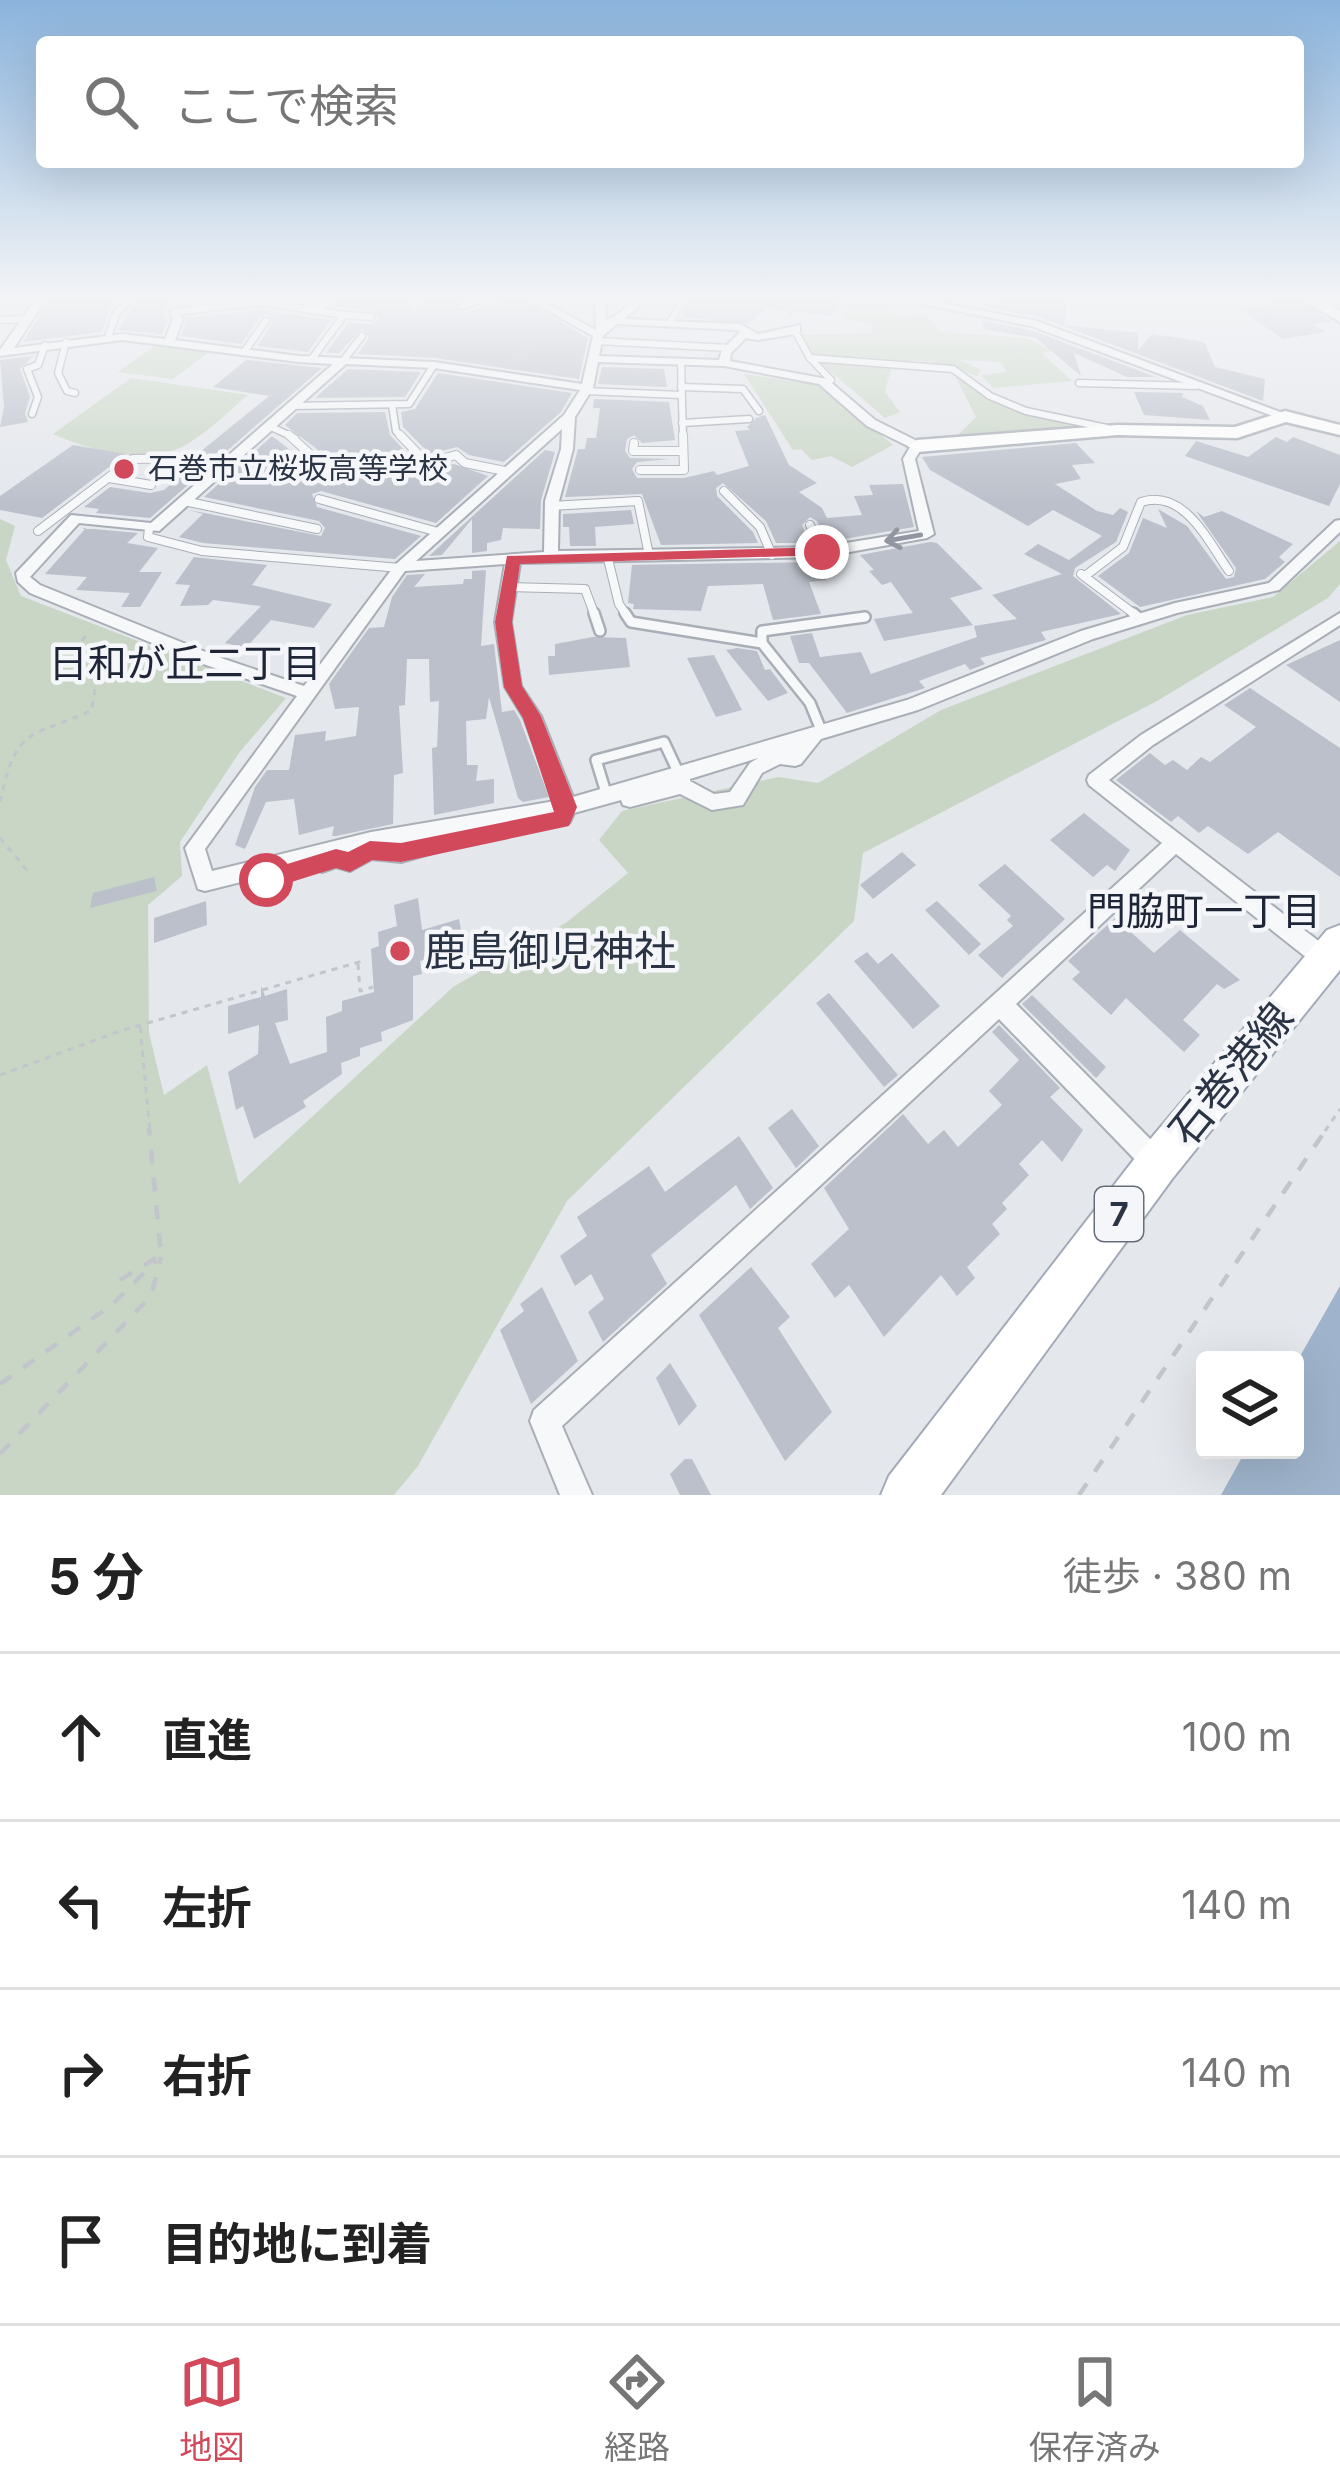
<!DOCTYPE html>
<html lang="ja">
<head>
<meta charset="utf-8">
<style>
  body { margin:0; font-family:Inter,"Noto Sans JP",sans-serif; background:#f2f2f2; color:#222 }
  .controls { position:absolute; right:36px; bottom:36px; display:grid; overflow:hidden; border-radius:12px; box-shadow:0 12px 48px #0002 }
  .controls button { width:108px; height:108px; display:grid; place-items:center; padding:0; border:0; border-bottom:3px solid #e0e0e0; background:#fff; color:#222; font:60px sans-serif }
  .stop { position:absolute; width:36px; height:36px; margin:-27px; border:9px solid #d1495b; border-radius:50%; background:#fff }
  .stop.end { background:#d1495b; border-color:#fff; box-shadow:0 3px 12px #0008 }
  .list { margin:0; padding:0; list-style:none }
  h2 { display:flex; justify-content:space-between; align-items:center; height:156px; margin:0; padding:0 48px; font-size:51px }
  h2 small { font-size:39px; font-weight:400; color:#767676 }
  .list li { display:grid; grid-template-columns:78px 1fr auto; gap:36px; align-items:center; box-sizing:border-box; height:168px; padding:0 48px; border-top:3px solid #e0e0e0 }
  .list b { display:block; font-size:45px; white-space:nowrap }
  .list em { font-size:39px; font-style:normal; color:#767676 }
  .icon { flex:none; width:66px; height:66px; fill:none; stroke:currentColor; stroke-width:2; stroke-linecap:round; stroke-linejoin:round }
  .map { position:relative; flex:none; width:1340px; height:1495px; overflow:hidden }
  .search { position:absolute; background:#fff; box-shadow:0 12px 48px #0002; left:36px; right:36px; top:36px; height:132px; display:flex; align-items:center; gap:30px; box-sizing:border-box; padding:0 42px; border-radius:12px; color:#767676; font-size:45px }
  .sheet { height:828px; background:#fff }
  nav { display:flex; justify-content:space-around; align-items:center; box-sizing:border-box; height:168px; border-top:3px solid #e0e0e0; background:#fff; font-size:33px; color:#767676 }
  nav a { display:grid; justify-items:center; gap:6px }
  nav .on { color:#d1495b }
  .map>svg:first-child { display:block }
  .green { fill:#c9d6c5 }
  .water { fill:#9fb4cc }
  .building { fill:#bbc0ca }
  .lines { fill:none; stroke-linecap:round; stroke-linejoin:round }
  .lane-far2-casing { stroke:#a9aeb7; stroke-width:9 }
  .lane-far1-casing { stroke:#a9aeb7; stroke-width:10 }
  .lane-casing { stroke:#a9aeb7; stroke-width:14 }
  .street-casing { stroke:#a9aeb7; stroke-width:4 }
  .secondary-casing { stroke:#a9aeb7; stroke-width:5 }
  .primary-casing { stroke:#a3abb8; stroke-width:4 }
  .path-far1 { stroke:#c2c5cb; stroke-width:3; stroke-dasharray:6 6; stroke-linecap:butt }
  .path { stroke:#c2c5cb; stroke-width:4.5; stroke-dasharray:14 14; stroke-linecap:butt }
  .lane-far2 { stroke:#f7f8fa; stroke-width:6 }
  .lane-far1 { stroke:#f7f8fa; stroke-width:8 }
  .lane { stroke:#f7f8fa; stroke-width:9 }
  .street { fill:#f7f8fa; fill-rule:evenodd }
  .secondary { fill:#fff; fill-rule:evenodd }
  .primary { fill:#fff; fill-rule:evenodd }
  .oneway { stroke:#9196a0 }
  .route { fill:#d1495b }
  .poi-dot { fill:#d1495b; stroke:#f4f6f9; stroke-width:4.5 }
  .labels { text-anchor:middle; stroke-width:9; stroke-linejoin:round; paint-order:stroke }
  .far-poi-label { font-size:30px; fill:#2b3445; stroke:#f4f6f9; text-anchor:start }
  .shield { fill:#f4f6f9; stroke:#676e7b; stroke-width:3 }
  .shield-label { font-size:33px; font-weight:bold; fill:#2b3445 }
  .neighbourhood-label { font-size:39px; fill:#1d2536; stroke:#f4f6f9 }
  .near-poi-label { font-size:42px; fill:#2b3445; stroke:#f4f6f9; text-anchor:start }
  .near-street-label { font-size:42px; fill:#2b3445; stroke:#f4f6f9 }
</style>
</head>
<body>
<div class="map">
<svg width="1340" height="1495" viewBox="0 0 1340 1495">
  <rect width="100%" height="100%" fill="#e4e7ec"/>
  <!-- green -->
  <g class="green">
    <path d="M 841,302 L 894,303 L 897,317 L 926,314 L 940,332 L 1026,338 L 1052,351 L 1042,353 L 1072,381 L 993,388 L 981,375 L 1007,372 L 1000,362 L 960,360 L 981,370 L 977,376 C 950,365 919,355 892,365 L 885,392 L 900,412 L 885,418 L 816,359 L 800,335 L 873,333 L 871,324 L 848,320 L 839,308 Z"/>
    <polygon points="156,345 209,352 173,379 118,372"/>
    <path d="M 953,372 C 975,382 990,400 1013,409 C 1034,418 1062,414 1079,430 L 952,441 L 976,417 Z"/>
    <polygon points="744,374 823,386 893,445 852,467 831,456 812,460 801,449 793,450"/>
    <path d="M 131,378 L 248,395 C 229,411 210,430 189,443 C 151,467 91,451 53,434 Z"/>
    <polygon points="0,519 15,526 6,560 21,596 286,698 239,753 180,842 182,876 148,905 149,1033 164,1095 207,1065 239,1184 453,987 567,922 628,873 599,840 622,811 778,777 818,783 941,710 1187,615 1273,597 1340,541 1340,584 1328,598 1157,701 863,853 854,921 567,1201 418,1466 394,1495 0,1495"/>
  </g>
  <!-- water -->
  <polygon class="water" points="1340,1286 1340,1495 1221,1495 1246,1450 1295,1450 1295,1365"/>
  <!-- building -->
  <g class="building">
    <polygon points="52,296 123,296 109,311 102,332 23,342"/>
    <polygon points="141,296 176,296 163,315 168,319 162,334 118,330"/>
    <polygon points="341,296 413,296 407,306 414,313 430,296 473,296 454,304 464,313 517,296 588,338 579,379 435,358 358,354 369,338 362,329 339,353 326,353 348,323 372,324 378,319 373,310 334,306"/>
    <polygon points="691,296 842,296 832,316 766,308 749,324 682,317"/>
    <polygon points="998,296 1066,296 1064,325 1138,333 1138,351 1152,334 1199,341 1205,343 1215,367 1265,379 1263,401 1039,317 985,307 985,302 998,304"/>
    <polygon points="1261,296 1293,296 1332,322 1312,324 1326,332 1283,339 1241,310 1273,305"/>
    <polygon points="261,310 331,320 308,352 257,346 273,323 268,314 260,317 241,344 181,336 187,318"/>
    <polygon points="984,321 1030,330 1156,377 1127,377 1074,353 1081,376 1036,338 983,329"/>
    <polygon points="33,356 20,369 30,397 25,413 28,422 0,427 4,407 0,360"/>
    <polygon points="246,360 322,368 150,518 96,513 99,509 84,507 110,487 150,493 164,490 207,454 200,452 269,396 213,387"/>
    <polygon points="602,367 664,369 667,387 598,384"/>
    <polygon points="348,369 421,372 405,397 315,398"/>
    <polygon points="438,373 572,393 561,412 504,462 469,455 457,447 430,454 403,427 401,412 415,409"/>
    <polygon points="1134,392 1183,393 1182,397 1203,406 1210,420 1144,415"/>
    <polygon points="594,399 669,402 675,440 642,443 634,435 627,439 625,451 630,458 670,459 637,462 632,469 637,478 684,478 714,471 717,475 749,466 735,431 750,430 747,427 756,418 765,415 789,465 817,483 799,492 822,508 827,518 862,515 854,496 873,495 869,485 903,484 914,527 826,542 817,521 810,517 802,525 809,543 776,543 766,521 723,483 716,488 717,496 753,532 758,543 661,545 642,494 565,497 578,449 585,449 587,438 596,438 600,408 593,408"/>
    <polygon points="385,412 390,435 422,469 454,464 488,476 436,523 321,491 312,494 317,507 421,536 395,559 203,543 179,537 203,514 189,510 321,536 325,528 319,521 204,497 272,436 306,462 316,461 317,449 285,425 297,413"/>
    <polygon points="1276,437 1287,442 1293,437 1340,455 1340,484 1329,506 1185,456 1196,441 1248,457"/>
    <polygon points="1076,443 1095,463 1072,465 1081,479 1055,484 1097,511 1113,515 1120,508 1128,512 1116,542 1075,568 1073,576 1121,614 1041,632 1046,640 980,658 985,664 970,670 965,664 919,681 925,688 847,713 809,663 799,663 790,636 812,633 820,657 861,652 871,674 977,637 974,626 1017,619 992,595 1062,574 1024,554 1038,544 1069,560 1102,536 1053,510 1028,526 930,470 922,457"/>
    <polygon points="73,445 126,454 42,518 0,510 0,496"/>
    <polygon points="545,450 555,452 541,500 540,529 503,528 501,540 487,543 487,551 472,553 472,519 442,555 429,556"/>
    <polygon points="1158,509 1187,526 1226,579 1234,577 1236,568 1196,511 1204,517 1222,511 1293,544 1279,557 1285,562 1265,579 1140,607 1098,576 1129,553 1143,518 1167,528"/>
    <polygon points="631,510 634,524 595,527 596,546 570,546 569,527 563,527 563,514"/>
    <polygon points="81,528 82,528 138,533 127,543 158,548 139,572 162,572 140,607 121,607 130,593 76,590 87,577 45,574 86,528"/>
    <polygon points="930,542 937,543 983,589 950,598 973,625 884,641 874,619 913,613 891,582 882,585 869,571 874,570 860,555"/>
    <polygon points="194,557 267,565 252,585 332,604 314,628 271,620 246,648 225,643 261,606 213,600 208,605 180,606 190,585 175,584"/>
    <polygon points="818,562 826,580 809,582 821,614 773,620 763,584 708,586 701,611 633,609 634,604 628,603 632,565"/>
    <polygon points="486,570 481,646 494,644 502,712 514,710 520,720 549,797 523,802 518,798 489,697 486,719 466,721 467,765 478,765 476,781 494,779 494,803 434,815 432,748 437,747 439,701 430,702 429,659 407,659 405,705 399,706 403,773 394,775 393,824 336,836 332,836 334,826 299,835 294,799 266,802 245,849 235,845 255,787 267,770 289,770 295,735 326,731 325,741 356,736 359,707 335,709 329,684 369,628 384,627 392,597 407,575 425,574 414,587 463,584 464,579 472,579 472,571"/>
    <polygon points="593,637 626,638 630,667 549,675 548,656 555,656 555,644"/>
    <polygon points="1340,640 1340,702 1286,665"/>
    <polygon points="737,648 757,651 765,670 770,669 788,693 768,701 726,650"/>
    <polygon points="714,655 742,710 716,717 687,658"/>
    <polygon points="1250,688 1340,748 1340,877 1278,832 1248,854 1208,826 1199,833 1178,816 1171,822 1116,780 1150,753 1165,765 1173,760 1187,770 1201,757 1210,762 1256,727 1224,705"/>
    <polygon points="1084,813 1130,850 1115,871 1107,865 1093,877 1050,840"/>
    <polygon points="902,852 916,865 873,899 860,885"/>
    <polygon points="1005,864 1065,919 1002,978 978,955 1013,926 1007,920 1011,916 978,885"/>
    <polygon points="154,877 157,891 90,908 93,893"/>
    <polygon points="418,898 422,930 459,919 464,948 420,961 422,974 413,976 413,1020 381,1032 382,1041 360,1048 360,1056 341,1063 342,1074 303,1101 306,1107 254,1139 243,1106 236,1110 228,1072 258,1054 259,1025 228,1034 228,1006 261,997 261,986 265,996 287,989 288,1020 275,1023 290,1064 327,1052 326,1017 342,1011 342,1001 374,992 371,949 379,946 378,932 397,926 394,905"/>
    <polygon points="206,901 207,925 154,943 154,918"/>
    <polygon points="937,901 981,944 969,955 925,910"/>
    <polygon points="1115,918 1154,953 1180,930 1240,980 1224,989 1217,984 1183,1020 1200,1035 1184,1052 1126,998 1111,1015 1072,979 1080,972 1068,961"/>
    <polygon points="867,952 878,964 892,953 940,1006 913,1029 854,961"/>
    <polygon points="829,993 898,1075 884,1087 816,1003"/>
    <polygon points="1032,995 1106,1067 1096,1078 1022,1004"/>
    <polygon points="999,1025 1060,1088 1050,1097 1083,1130 1062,1162 1042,1140 1019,1164 1029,1175 1002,1203 1007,1209 992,1224 1000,1234 967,1267 975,1278 957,1296 941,1275 884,1337 849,1285 835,1298 811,1264 849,1229 824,1188 903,1114 928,1144 944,1130 958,1147 1002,1105 989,1091 1019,1060 992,1032"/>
    <polygon points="792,1109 819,1146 796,1168 768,1128"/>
    <polygon points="739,1136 773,1188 750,1209 736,1185 651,1255 667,1284 603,1342 588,1312 604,1299 591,1274 575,1286 560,1256 587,1236 577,1217 649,1166 665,1192"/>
    <polygon points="751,1267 790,1317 778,1328 832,1412 785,1461 699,1315"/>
    <polygon points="542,1287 578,1361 531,1404 500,1330 524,1311 520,1304"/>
    <polygon points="670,1363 697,1406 679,1426 656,1378"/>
    <polygon points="685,1459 692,1459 711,1495 680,1495 670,1474"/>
  </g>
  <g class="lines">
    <defs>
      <g id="lane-far2">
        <polyline points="414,306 423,296"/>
        <polyline points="315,311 334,296"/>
        <polyline points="175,312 261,302 344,315 311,360"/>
        <polyline points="344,315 371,317"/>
        <polyline points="0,320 25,319"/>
        <polyline points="670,322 684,299"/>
        <polyline points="795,331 810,358 831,380 827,383"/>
        <polyline points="108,337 116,314 134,296"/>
        <polyline points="597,341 729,348"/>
        <polyline points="66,342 58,373 67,391 75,393"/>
        <polyline points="244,352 266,321"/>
        <polyline points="810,358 953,369 990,396 1026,411 1107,428"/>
        <polyline points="342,362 362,336"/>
        <polyline points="681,363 683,438"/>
        <polyline points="1079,383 1196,386"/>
        <polyline points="681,387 743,389 759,411"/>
        <polyline points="585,391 681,395"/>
        <polyline points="392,405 396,431 403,438"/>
        <polyline points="292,406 409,404 434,365"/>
        <polyline points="32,414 38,397 27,369 38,365 45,345"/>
        <polyline points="682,423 749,419"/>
        <polyline points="269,426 295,438"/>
      </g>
      <g id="lane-far1">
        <polyline points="289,435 311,455"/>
        <polyline points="400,435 427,463 456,455 465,463 505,471"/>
        <polyline points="634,443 633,451 682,451"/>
        <polyline points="640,470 684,470 683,435"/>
        <polyline points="109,478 151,485"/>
        <polyline points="724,491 760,527 772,555"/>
        <polyline points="319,499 438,532"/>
        <polyline points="184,501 317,529"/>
        <polyline points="551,506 638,501 649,555"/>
        <polyline points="810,525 822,552"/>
        <polyline points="149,529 148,537 202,551 400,568"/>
        <polyline points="38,531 133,459 183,458"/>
        <polyline points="607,555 619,604 627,616"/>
        <polyline points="1081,574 1137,616"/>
        <path d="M 1085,576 L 1123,547 L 1141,502 C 1184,488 1208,541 1229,571"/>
        <polyline points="507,587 585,589 595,616"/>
      </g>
      <g id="lane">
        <polyline points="594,613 600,631"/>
        <polyline points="625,613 631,622 762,643 810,703 821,730"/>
        <polyline points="1133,613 1139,618"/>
        <polyline points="762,643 762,631 865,617"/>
        <polyline points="607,796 596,760 664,742 679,774"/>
      </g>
      <g id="street">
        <path d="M 38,296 L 48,296 L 14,348 L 122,334 L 165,339 L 173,319 L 170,312 L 175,309 L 183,319 L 175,340 L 299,356 L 434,362 L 582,384 L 593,336 L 521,296 L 533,296 L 596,330 L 595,296 L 605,296 L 606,320 C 623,315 632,296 651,296 L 624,319 L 740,324 L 758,334 L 800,325 L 800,331 L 795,334 L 758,340 L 746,338 L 731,353 L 730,361 L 827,379 L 875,420 L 921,443 L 923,446 L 915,459 L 934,534 L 927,538 L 822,557 L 520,563 L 511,622 L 521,686 L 541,716 L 573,797 L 907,700 L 1081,631 L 1175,603 L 1269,583 L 1335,521 L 1340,520 L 1340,532 L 1279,590 L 1177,613 L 1093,639 L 918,710 L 821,739 L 801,764 L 795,766 L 780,764 L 762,773 L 743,805 L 712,810 L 680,794 L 630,807 L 623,805 L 621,800 L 574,813 L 570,822 L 563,824 L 556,822 L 554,817 L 450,835 L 454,842 L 451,848 L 401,862 L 372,859 L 350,871 L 336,867 L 322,872 L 315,869 L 312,864 L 205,891 L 198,889 L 185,848 L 297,696 L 206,665 L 30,593 L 18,582 L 16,573 L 71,515 L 151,523 L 333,364 L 299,362 L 122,340 L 0,356 L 0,350 ZM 617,324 L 737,330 L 740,332 L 722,350 L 719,360 L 599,356 L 603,336 ZM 598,362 L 724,366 L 819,384 L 867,426 L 910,447 L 903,459 L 919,531 L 822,547 L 558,551 L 559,501 L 573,449 L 575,417 L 593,388 ZM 346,364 L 434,368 L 580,390 L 564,415 L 395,565 L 304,686 L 218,657 L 40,585 L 30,577 L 79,523 L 159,531 ZM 562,429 L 561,449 L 545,501 L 544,552 L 416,561 ZM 505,564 L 495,622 L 505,687 L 524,718 L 555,801 L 371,832 L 212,871 L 205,849 L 405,571 ZM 758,758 L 750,763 L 730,792 L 714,794 L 690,781 L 690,779 Z"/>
        <polygon points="486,296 501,296 463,309 458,306"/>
        <polygon points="883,296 904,296 1037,321 1291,416 1281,419 1031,326"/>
        <polygon points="1340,613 1340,625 1153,745 1109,780 1333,952 1336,959 1333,966 1325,970 1317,966 1176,854 1016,1004 1166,1155 1170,1164 1166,1173 1157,1177 1148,1173 999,1019 562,1426 592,1495 560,1495 530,1421 534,1410 1162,843 1089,785 1087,780 1089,775 1141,735"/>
      </g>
      <g id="secondary">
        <polygon points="1297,296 1314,296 1340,311 1340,322"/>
        <polygon points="1285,411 1340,425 1340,435 1286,422 1237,438 1118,435 917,452 908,446 917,440 1118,425 1235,427"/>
      </g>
      <polygon id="primary" points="1340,925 1340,970 1172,1179 941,1495 881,1495 889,1476 1142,1149 1327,930"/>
    </defs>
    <!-- lane-far2 casing -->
    <use href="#lane-far2" class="lane-far2-casing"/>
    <!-- lane-far1 casing -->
    <use href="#lane-far1" class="lane-far1-casing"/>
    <!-- lane casing -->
    <use href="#lane" class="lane-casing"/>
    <!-- street casing -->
    <use href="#street" class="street-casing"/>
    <!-- secondary casing -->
    <use href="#secondary" class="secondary-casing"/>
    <!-- primary casing -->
    <use href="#primary" class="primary-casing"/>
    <!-- path-far1 -->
    <g class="path-far1">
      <polyline points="789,315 798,296"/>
      <polyline points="511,364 528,347 561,328"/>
      <path d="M 0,802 C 17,724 29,739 92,710 L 98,665 L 74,654 L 87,633"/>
      <polyline points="0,838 31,875"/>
      <polyline points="358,964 360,991 373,987"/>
      <polyline points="140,1027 150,1131"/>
      <polyline points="0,1075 120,1031 366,960"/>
      <polyline points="1325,1131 1340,1109"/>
    </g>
    <!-- path -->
    <g class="path">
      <polyline points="120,1280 161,1255 149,1128"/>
      <polyline points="0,1384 113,1304 156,1261"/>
      <polyline points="0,1454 151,1296 161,1257"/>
      <polyline points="1079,1495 1327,1128"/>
    </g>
    <!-- lane-far2 -->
    <use href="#lane-far2" class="lane-far2"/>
    <!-- lane-far1 -->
    <use href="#lane-far1" class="lane-far1"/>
    <!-- lane -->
    <use href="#lane" class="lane"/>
    <!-- street -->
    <use href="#street" class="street"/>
    <!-- secondary -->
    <use href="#secondary" class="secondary"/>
    <!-- primary -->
    <use href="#primary" class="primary"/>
  </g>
  <!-- one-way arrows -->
  <defs><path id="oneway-shaft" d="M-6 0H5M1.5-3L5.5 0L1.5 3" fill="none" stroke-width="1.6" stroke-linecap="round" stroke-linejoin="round" transform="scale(3)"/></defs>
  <use class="oneway" href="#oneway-shaft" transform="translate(903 538) rotate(170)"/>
  <!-- sky -->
  <linearGradient id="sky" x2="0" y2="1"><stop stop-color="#8bb4dd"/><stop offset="0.59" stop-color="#f3f4f6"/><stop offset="1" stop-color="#f3f4f6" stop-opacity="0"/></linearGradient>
  <rect width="1340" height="505" fill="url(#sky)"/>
  <!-- route -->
  <polygon class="route" points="822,547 828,548 828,555 520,564 512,622 522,686 541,716 577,807 569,826 401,862 372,860 350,872 336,868 266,890 258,887 258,873 336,849 348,852 370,841 401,843 554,812 523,718 504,687 495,622 507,556"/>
  <!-- markers -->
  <g class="poi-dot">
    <circle cx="124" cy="469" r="12"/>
    <circle cx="400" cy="951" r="12"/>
  </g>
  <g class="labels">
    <!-- far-poi labels -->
    <g class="far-poi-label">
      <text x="148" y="479">石巻市立桜坂高等学校</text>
    </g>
    <!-- shield labels -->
    <rect class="shield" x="1095" y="1187" width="48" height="54" rx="9"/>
    <g class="shield-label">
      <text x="1119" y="1226">7</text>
    </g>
    <!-- neighbourhood labels -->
    <g class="neighbourhood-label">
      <text x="185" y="677">日和が丘二丁目</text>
      <text x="1204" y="925">門脇町一丁目</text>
    </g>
    <!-- near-poi labels -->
    <g class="near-poi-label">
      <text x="424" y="966">鹿島御児神社</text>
    </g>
    <!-- near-street labels -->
    <g class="near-street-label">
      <text transform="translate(1231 1074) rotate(-51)" y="15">石巻港線</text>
    </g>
  </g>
</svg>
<div class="controls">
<button><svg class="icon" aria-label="layers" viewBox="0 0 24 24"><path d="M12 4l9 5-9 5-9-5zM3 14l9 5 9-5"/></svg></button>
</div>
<div class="stop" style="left:266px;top:880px"></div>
<div class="stop end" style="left:822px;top:552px"></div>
<div class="search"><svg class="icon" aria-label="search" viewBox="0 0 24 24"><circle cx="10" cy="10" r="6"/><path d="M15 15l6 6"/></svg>ここで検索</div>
</div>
<section class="sheet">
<h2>5 分<small>徒歩 · 380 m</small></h2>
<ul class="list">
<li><svg class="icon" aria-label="ahead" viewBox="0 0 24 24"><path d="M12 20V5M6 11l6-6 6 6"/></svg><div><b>直進</b></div><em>100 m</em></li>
<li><svg class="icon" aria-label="left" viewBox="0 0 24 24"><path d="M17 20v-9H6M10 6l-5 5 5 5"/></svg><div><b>左折</b></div><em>140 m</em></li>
<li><svg class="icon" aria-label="right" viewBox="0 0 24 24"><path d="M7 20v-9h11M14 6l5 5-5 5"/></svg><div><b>右折</b></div><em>140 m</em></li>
<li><svg class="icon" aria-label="arrive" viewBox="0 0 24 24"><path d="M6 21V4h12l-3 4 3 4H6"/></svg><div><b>目的地に到着</b></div></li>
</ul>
</section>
<nav>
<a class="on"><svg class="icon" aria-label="map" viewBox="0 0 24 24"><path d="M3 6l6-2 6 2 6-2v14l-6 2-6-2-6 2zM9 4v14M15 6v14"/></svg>地図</a>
<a><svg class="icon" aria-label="directions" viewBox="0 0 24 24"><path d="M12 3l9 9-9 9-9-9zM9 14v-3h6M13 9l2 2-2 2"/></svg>経路</a>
<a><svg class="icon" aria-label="saved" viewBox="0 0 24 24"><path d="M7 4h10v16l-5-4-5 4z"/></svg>保存済み</a>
</nav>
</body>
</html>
